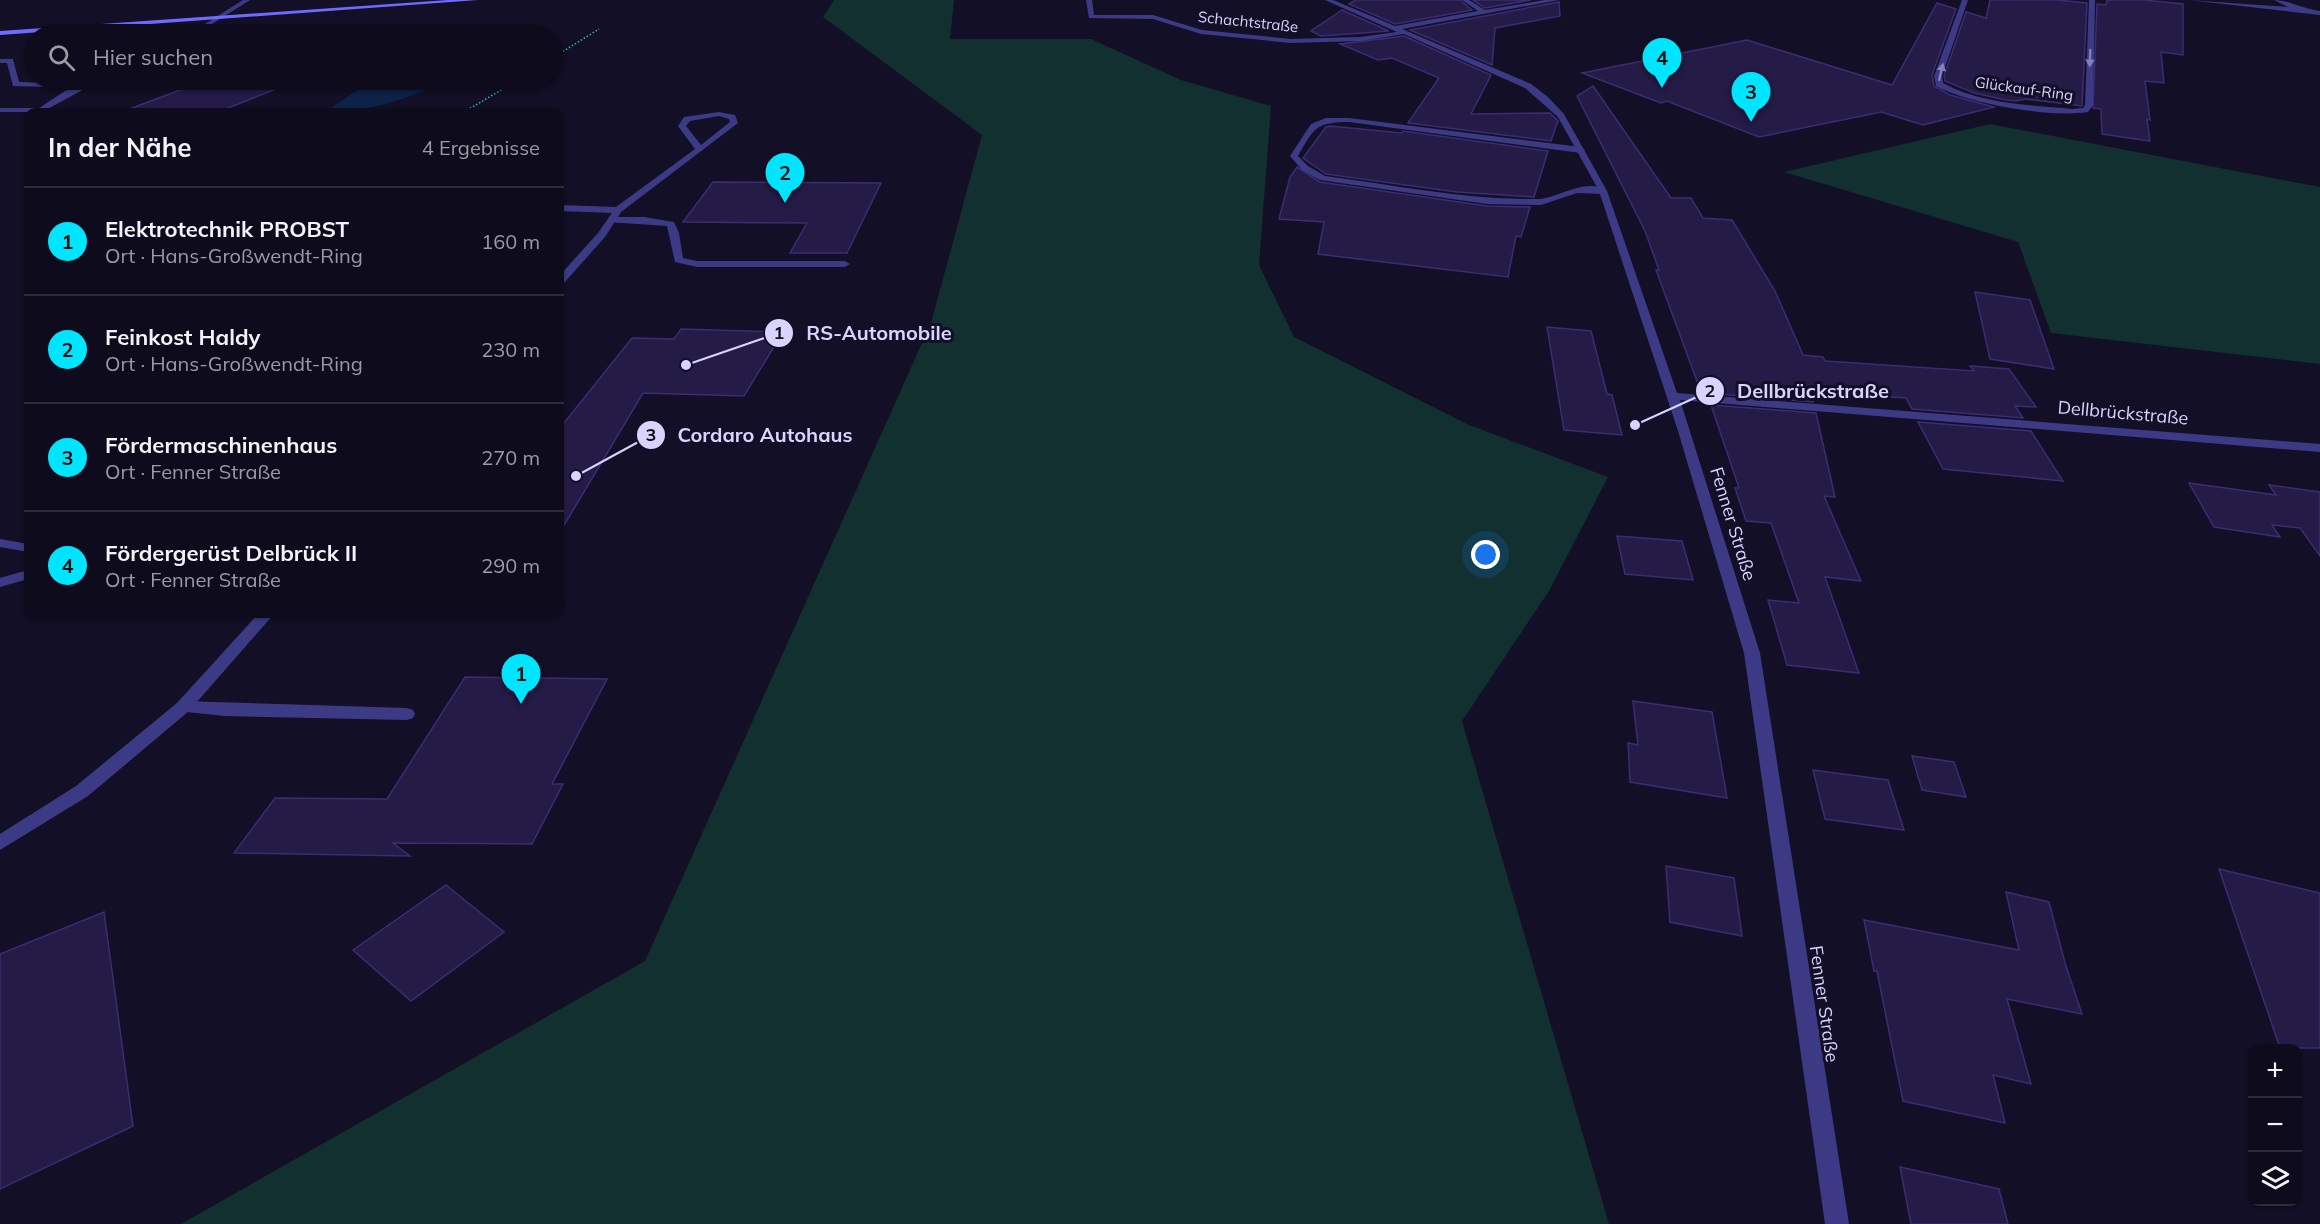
<!DOCTYPE html>
<html lang="de">
<head>
<meta charset="utf-8">
<style>
  body { margin:0; font-family:Mulish,sans-serif; background:#171425; color:#f1f3f6 }
  .controls { position:absolute; right:18px; bottom:18px; display:grid; overflow:hidden; border-radius:12px; box-shadow:0 2px 4px #0004 }
  .controls button { width:54px; height:54px; display:grid; place-items:center; padding:0; border:0; border-bottom:2px solid #2e2b3b; background:#0e0b1c; color:#f1f3f6; font:30px sans-serif }
  .you { position:absolute; left:1486px; top:555px; width:21px; height:21px; margin:-15px; border:4px solid #fff; border-radius:50%; background:#1a73e8; box-shadow:0 0 0 9px #1a73e833 }
  .badge { display:grid; place-items:center; width:39px; height:39px; border-radius:50%; background:#00e5ff; color:#111; font-size:20px; font-weight:700 }
  .pin { position:absolute; translate:-50% -50px; filter:drop-shadow(0 2px 3px #0008) }
  .pin::after { content:''; position:absolute; top:32px; width:21px; height:18px; background:inherit; clip-path:polygon(0 0,100% 0,50% 100%) }
  .list { margin:0; padding:0; list-style:none }
  h2 { display:flex; justify-content:space-between; align-items:center; height:78px; margin:0; padding:0 24px; font-size:26px }
  h2 small { font-size:20px; font-weight:400; color:#9b9ba3 }
  .list li { display:grid; grid-template-columns:39px 1fr auto; gap:18px; align-items:center; box-sizing:border-box; height:108px; padding:0 24px; border-top:2px solid #2e2b3b }
  .list b { display:block; font-size:22px; white-space:nowrap }
  .list p { margin:0; font-size:20px; white-space:nowrap; color:#9b9ba3 }
  .list em { font-size:20px; font-style:normal; color:#9b9ba3 }
  .icon { flex:none; width:33px; height:33px; fill:none; stroke:currentColor; stroke-width:2; stroke-linecap:round; stroke-linejoin:round }
  .map { position:relative; flex:none; width:2320px; height:1224px; overflow:hidden }
  .search { position:absolute; background:#0e0b1c; box-shadow:0 2px 4px #0004; left:24px; top:24px; width:540px; height:66px; display:flex; align-items:center; gap:15px; box-sizing:border-box; padding:0 21px; border-radius:33px; color:#9b9ba3; font-size:22px }
  .panel { position:absolute; background:#0e0b1c; box-shadow:0 2px 4px #0004; left:24px; top:108px; width:540px; height:510px; border-radius:12px }
  .map>svg:first-child { display:block }
  .green { fill:#12302f }
  .water { fill:#0c2248 }
  .building { fill:#241b47; stroke:#3b2d73; stroke-width:1.5 }
  .lines { fill:none; stroke-linecap:round; stroke-linejoin:round }
  .path { stroke:#2fb8b0; stroke-width:1.5; stroke-dasharray:1.5 2; stroke-linecap:butt }
  .lane { fill:#3d3a85; fill-rule:evenodd }
  .street { fill:#3d3a85; fill-rule:evenodd }
  .secondary { fill:#6f6bff; fill-rule:evenodd }
  .oneway { fill:#837fbc }
  .labels { text-anchor:middle; stroke-width:6; stroke-linejoin:round; paint-order:stroke }
  .far-street-label { font-size:15px; fill:#d9d4ff; stroke:#130f26 }
  .street-label { font-size:18px; fill:#d9d4ff; stroke:#130f26 }
  .leader { fill:none; stroke:#d9d4ff; stroke-width:2 }
  .callout-dot { fill:#d9d4ff; stroke:#130f26; stroke-width:2 }
  .mark-label { font-size:18px; text-anchor:middle; font-weight:bold; fill:#111 }
  .callout-label { font-size:20px; text-anchor:middle; font-weight:bold; fill:#d9d4ff; stroke:#130f26; stroke-width:6; stroke-linejoin:round; paint-order:stroke }
</style>
</head>
<body>
<div class="map">
<svg width="2320" height="1224" viewBox="0 0 2320 1224">
  <rect width="100%" height="100%" fill="#130f26"/>
  <!-- green -->
  <g class="green">
    <polygon points="834,0 954,0 950,39 1091,39 1181,80 1271,106 1259,265 1294,337 1469,425 1608,477 1549,591 1462,721 1609,1224 181,1224 645,961 931,323 982,135 823,17"/>
    <polygon points="1990,124 2320,187 2320,364 2051,333 2018,242 1784,172"/>
  </g>
  <!-- water -->
  <path class="water" d="M 382,80 L 448,80 C 407,98 374,113 329,109 L 359,89 Z"/>
  <!-- building -->
  <g class="building">
    <polygon points="1356,0 1460,0 1472,10 1395,24 1349,4"/>
    <polygon points="1473,0 1531,0 1485,8"/>
    <polygon points="1990,0 2058,0 2087,3 2082,106 2026,99 2016,101 2006,100 1974,93 1945,81 1944,76 1966,12 1986,18"/>
    <polygon points="2107,0 2144,0 2183,4 2183,55 2161,52 2164,83 2145,81 2150,120 2147,119 2150,141 2102,134 2101,109 2093,108 2097,4 2106,5"/>
    <polygon points="1559,2 1560,16 1495,28 1492,65 1410,30"/>
    <polygon points="1937,3 1956,9 1932,75 1934,86 1950,95 1994,107 1923,125 1881,112 1759,137 1667,101 1661,103 1582,73 1747,40 1892,85"/>
    <polygon points="1342,10 1389,31 1321,36 1311,31"/>
    <polygon points="1404,36 1491,75 1471,114 1550,113 1558,121 1551,141 1408,123 1439,78 1392,58 1378,60 1340,44"/>
    <polygon points="207,80 296,80 296,81 218,112 128,112 127,110"/>
    <polygon points="1593,86 1671,198 1691,198 1703,218 1732,220 1775,291 1803,355 1823,357 1825,361 1974,371 1970,366 2009,369 2036,407 2015,406 2023,418 1912,409 1906,398 1811,392 1813,402 1707,393 1704,384 1698,384 1656,270 1659,270 1645,231 1577,96"/>
    <polygon points="1330,126 1402,133 1403,131 1548,151 1534,197 1457,192 1326,174 1303,158 1326,127"/>
    <polygon points="1297,167 1320,182 1487,206 1530,207 1521,237 1516,236 1508,277 1318,254 1324,222 1279,219 1290,177"/>
    <polygon points="713,182 881,183 847,253 790,253 807,223 683,222"/>
    <polygon points="1975,292 2030,300 2054,369 1990,359"/>
    <polygon points="1547,327 1591,331 1607,394 1612,395 1622,435 1564,430"/>
    <polygon points="681,329 783,332 744,396 643,393 560,532 560,428 632,338 674,339"/>
    <polygon points="1711,405 1816,413 1835,497 1824,496 1861,581 1825,577 1859,673 1787,665 1768,600 1799,603 1771,523 1746,521 1735,488 1739,488"/>
    <polygon points="1918,422 2031,431 2063,481 1943,469"/>
    <polygon points="2189,483 2276,495 2269,485 2320,492 2320,556 2300,528 2272,525 2280,537 2214,527"/>
    <polygon points="1617,536 1682,541 1693,580 1625,574"/>
    <polygon points="465,677 607,679 552,784 563,784 532,844 393,843 410,856 234,853 275,798 387,799"/>
    <polygon points="1633,701 1712,712 1727,798 1630,782 1628,743 1638,745"/>
    <polygon points="1912,756 1954,762 1966,797 1922,790"/>
    <polygon points="1813,770 1888,780 1904,830 1825,819"/>
    <polygon points="1666,866 1734,878 1742,936 1670,922"/>
    <polygon points="2219,869 2320,893 2320,1048 2280,1048"/>
    <polygon points="446,885 504,932 411,1001 353,950"/>
    <polygon points="2006,892 2049,902 2065,963 2082,1014 2007,999 2031,1084 1993,1075 2005,1123 1903,1101 1877,971 1874,971 1864,920 2019,950"/>
    <polygon points="104,912 133,1126 0,1189 0,954"/>
    <polygon points="1900,1167 1999,1189 2008,1224 1911,1224"/>
  </g>
  <g class="lines">
    <!-- path -->
    <g class="path">
      <polyline points="406,28 478,29 481,34"/>
      <polyline points="554,57 599,29"/>
      <polyline points="464,112 518,80"/>
    </g>
    <!-- lane -->
    <g class="lane">
      <polygon points="0,59 13,59 19,82 82,84 86,86 82,88 13,86 7,63 0,63"/>
      <polygon points="0,108 39,108 43,110 39,112 0,112"/>
      <path d="M 1326,118 L 1349,118 L 1581,147 L 1585,150 L 1581,153 L 1349,122 C 1316,122 1314,128 1298,156 L 1308,166 L 1325,176 C 1395,185 1466,200 1537,199 C 1558,199 1586,176 1607,191 L 1603,194 L 1577,193 L 1541,205 L 1487,204 L 1320,180 L 1302,170 L 1290,156 L 1311,124 Z"/>
      <polygon points="611,217 644,217 674,222 679,233 683,258 697,261 845,261 850,264 845,267 697,267 675,262 667,226 608,222 608,218"/>
      <polygon points="183,701 407,708 413,710 415,714 413,718 407,720 225,716 177,711 175,707 177,703"/>
    </g>
    <!-- street -->
    <g class="street">
      <polygon points="243,0 250,0 196,34 189,34"/>
      <polygon points="1086,0 1092,0 1094,15 1153,15 1202,30 1291,39 1360,37 1397,32 1325,0 1333,0 1395,26 1478,11 1462,0 1469,0 1485,10 1545,0 1559,0 1402,29 1531,84 1548,97 1564,114 1607,191 1677,393 2320,444 2320,452 1680,400 1760,653 1849,1224 1825,1224 1744,653 1678,431 1599,191 1558,117 1525,88 1404,34 1360,41 1291,43 1201,34 1153,19 1089,18"/>
      <path d="M 1962,0 L 1968,0 L 1942,76 L 1943,83 C 1981,104 2029,105 2072,109 L 2083,108 L 2085,105 L 2089,0 L 2095,0 L 2093,105 L 2088,112 C 2050,118 1970,104 1936,86 L 1934,76 Z"/>
      <path d="M 2188,0 L 2288,7 L 2274,0 C 2288,0 2304,9 2320,11 L 2320,15 Z"/>
      <polygon points="92,80 101,80 42,112 33,112 65,91"/>
      <path d="M 719,112 L 735,115 L 738,123 L 621,212 L 605,237 L 564,283 L 560,284 L 560,275 L 598,233 L 612,213 L 560,211 L 560,205 L 616,207 L 695,149 L 678,126 L 684,117 ZM 719,116 L 729,119 L 730,122 L 701,145 L 686,126 L 690,121 Z"/>
      <polygon points="0,539 28,544 28,552 0,547"/>
      <polygon points="28,570 28,579 0,587 0,578"/>
      <polygon points="258,614 274,614 189,711 88,796 0,850 0,834 76,786 177,703"/>
    </g>
    <!-- secondary -->
    <polygon class="secondary" points="448,0 478,0 0,35 0,31"/>
  </g>
  <!-- one-way arrows -->
  <defs><path id="oneway-solid" d="M-6-.8H1V-3.2L6.5 0L1 3.2V.8H-6Z" transform="scale(1.5)"/></defs>
  <g class="oneway">
    <use href="#oneway-solid" transform="translate(2090 58) rotate(92)"/>
    <use href="#oneway-solid" transform="translate(1941 72) rotate(-77)"/>
  </g>
  <g class="labels">
    <!-- far-street labels -->
    <g class="far-street-label">
      <text transform="translate(1248 22) rotate(6)" y="5">Schachtstraße</text>
      <text transform="translate(2024 89) rotate(8)" y="5">Glückauf-Ring</text>
    </g>
    <!-- street labels -->
    <g class="street-label">
      <text transform="translate(2123 413) rotate(5)" y="6">Dellbrückstraße</text>
      <text transform="translate(1733 524) rotate(73)" y="6">Fenner Straße</text>
      <text transform="translate(1824 1004) rotate(82)" y="6">Fenner Straße</text>
    </g>
  </g>
  <!-- callouts -->
  <path class="leader" d="M686 365L779 333M1635 425L1710 391M576 476L651 435"/>
  <g class="callout-dot">
    <circle cx="686" cy="365" r="6"/>
    <circle cx="1635" cy="425" r="6"/>
    <circle cx="576" cy="476" r="6"/>
    <circle cx="779" cy="333" r="15"/>
    <circle cx="1710" cy="391" r="15"/>
    <circle cx="651" cy="435" r="15"/>
  </g>
  <g class="mark-label">
    <text x="779" y="339">1</text>
    <text x="1710" y="397">2</text>
    <text x="651" y="441">3</text>
  </g>
  <g class="callout-label">
    <text x="879" y="340">RS-Automobile</text>
    <text x="1813" y="398">Dellbrückstraße</text>
    <text x="765" y="442">Cordaro Autohaus</text>
  </g>
</svg>
<div class="controls">
<button>+</button>
<button>−</button>
<button><svg class="icon" aria-label="layers" viewBox="0 0 24 24"><path d="M12 4l9 5-9 5-9-5zM3 14l9 5 9-5"/></svg></button>
</div>
<div class="you"></div>
<div class="pin badge" style="left:521px;top:704px">1</div>
<div class="pin badge" style="left:785px;top:203px">2</div>
<div class="pin badge" style="left:1751px;top:122px">3</div>
<div class="pin badge" style="left:1662px;top:88px">4</div>
<div class="search"><svg class="icon" aria-label="search" viewBox="0 0 24 24"><circle cx="10" cy="10" r="6"/><path d="M15 15l6 6"/></svg>Hier suchen</div>
<section class="panel">
<h2>In der Nähe<small>4 Ergebnisse</small></h2>
<ul class="list">
<li><span class="badge">1</span><div><b>Elektrotechnik PROBST</b><p>Ort · Hans-Großwendt-Ring</p></div><em>160 m</em></li>
<li><span class="badge">2</span><div><b>Feinkost Haldy</b><p>Ort · Hans-Großwendt-Ring</p></div><em>230 m</em></li>
<li><span class="badge">3</span><div><b>Fördermaschinenhaus</b><p>Ort · Fenner Straße</p></div><em>270 m</em></li>
<li><span class="badge">4</span><div><b>Fördergerüst Delbrück II</b><p>Ort · Fenner Straße</p></div><em>290 m</em></li>
</ul>
</section>
</div>
</body>
</html>
